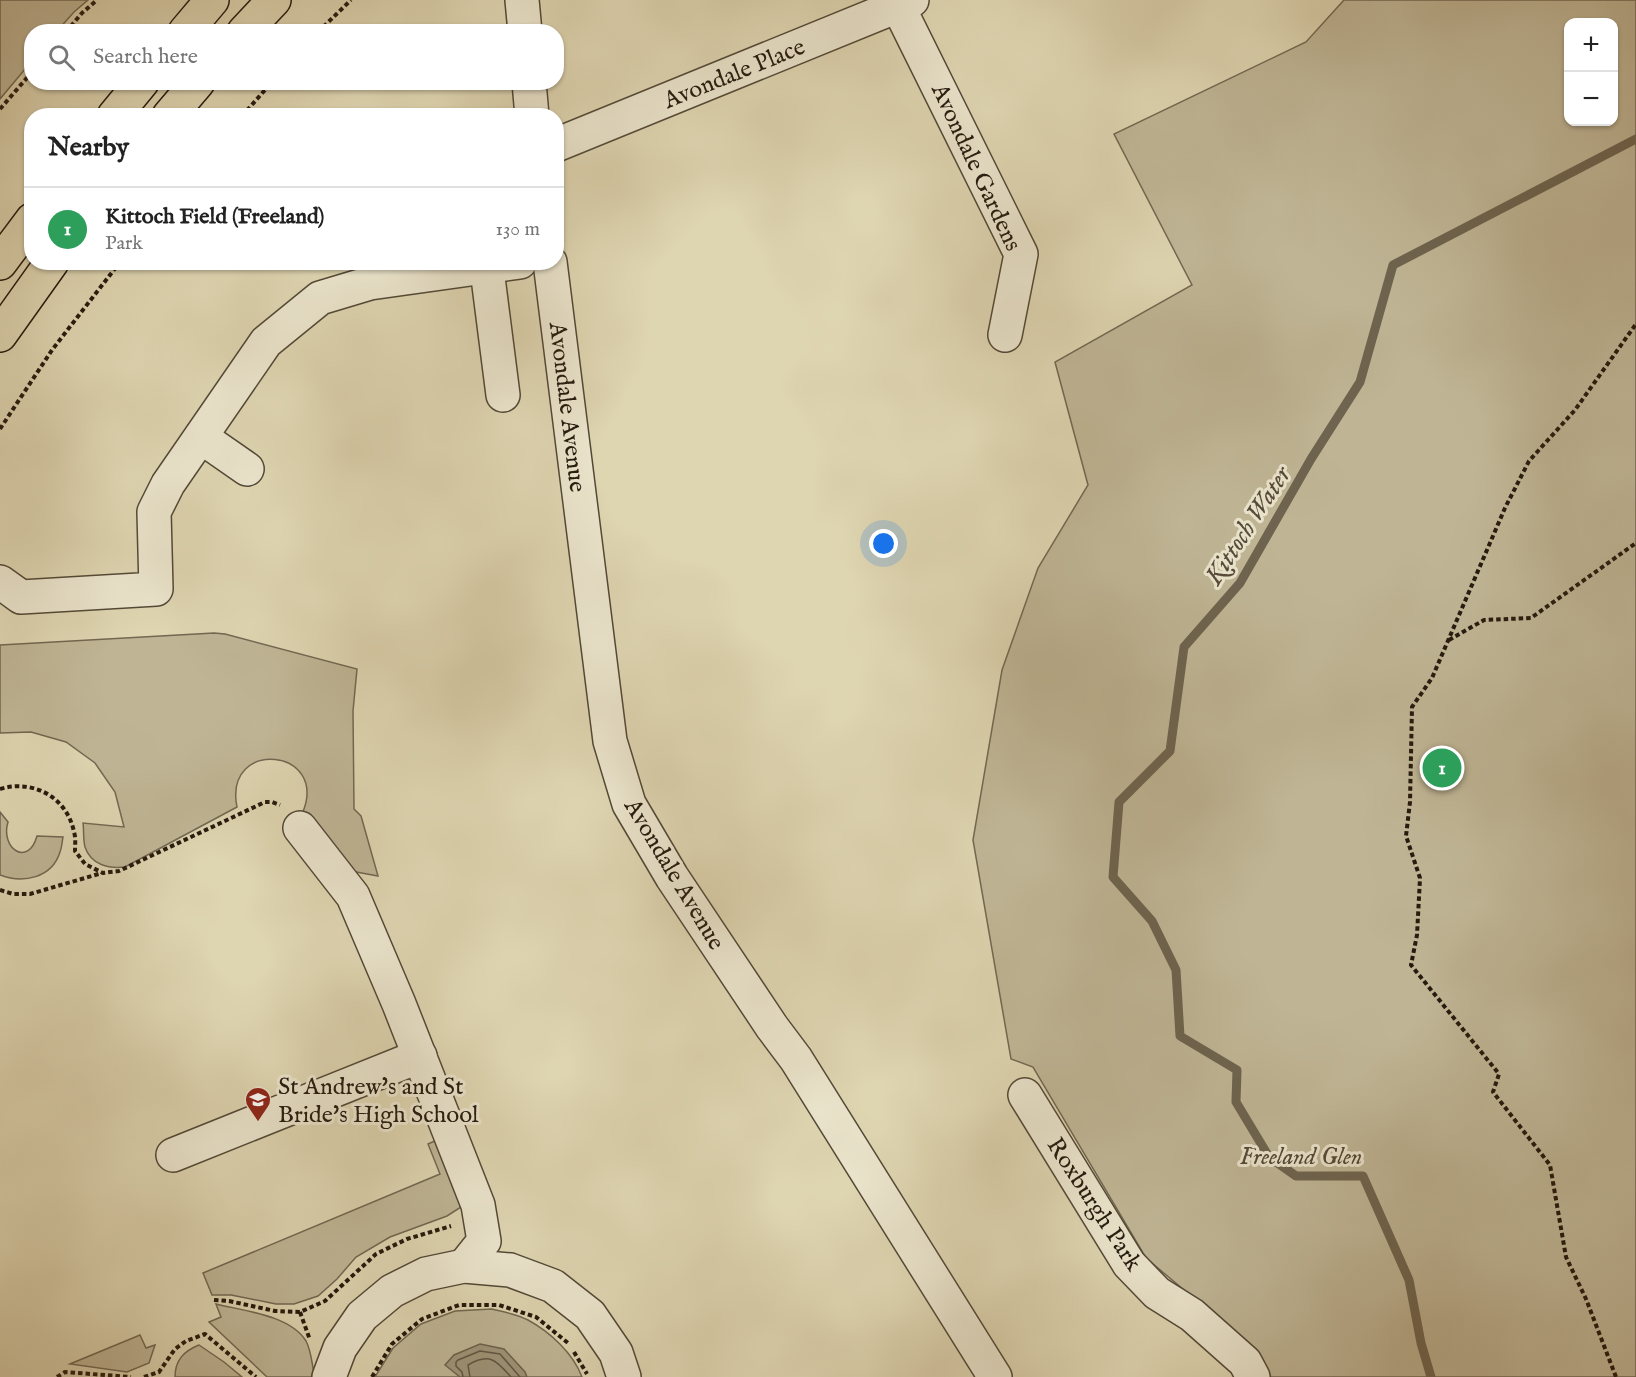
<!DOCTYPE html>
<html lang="en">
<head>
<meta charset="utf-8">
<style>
  body { margin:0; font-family:"IM FELL English",serif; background:#f6f6f6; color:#222 }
  .controls { position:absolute; right:18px; top:18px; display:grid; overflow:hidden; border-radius:12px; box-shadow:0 2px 4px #0004 }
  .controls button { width:54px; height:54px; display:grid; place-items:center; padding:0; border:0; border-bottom:2px solid #e0e0e0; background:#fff; color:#222; font:30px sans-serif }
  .you { position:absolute; left:884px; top:544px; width:21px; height:21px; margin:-15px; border:4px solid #fff; border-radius:50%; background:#1a73e8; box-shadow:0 0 0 9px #1a73e833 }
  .badge { display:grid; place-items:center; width:39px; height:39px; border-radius:50%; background:#d93025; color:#fff; font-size:20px; font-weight:700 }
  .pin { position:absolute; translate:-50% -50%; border:3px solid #fff; box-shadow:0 2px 6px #0006 }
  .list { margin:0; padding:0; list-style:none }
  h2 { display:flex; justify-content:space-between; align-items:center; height:78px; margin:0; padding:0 24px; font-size:26px }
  h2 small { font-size:20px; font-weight:400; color:#767676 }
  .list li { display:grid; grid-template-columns:39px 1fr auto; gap:18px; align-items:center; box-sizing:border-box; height:84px; padding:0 24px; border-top:2px solid #e0e0e0 }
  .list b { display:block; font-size:22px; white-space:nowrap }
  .list p { margin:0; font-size:20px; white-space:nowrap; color:#767676 }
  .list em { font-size:20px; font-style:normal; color:#767676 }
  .icon { flex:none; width:33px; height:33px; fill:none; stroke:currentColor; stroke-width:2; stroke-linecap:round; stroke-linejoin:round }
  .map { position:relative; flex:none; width:1636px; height:1377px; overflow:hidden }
  .search { position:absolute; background:#fff; box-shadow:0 2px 4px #0004; left:24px; top:24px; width:540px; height:66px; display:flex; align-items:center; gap:15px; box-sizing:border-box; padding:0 21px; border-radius:24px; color:#767676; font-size:22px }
  .panel { position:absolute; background:#fff; box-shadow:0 2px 4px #0004; left:24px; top:108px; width:540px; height:162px; border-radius:24px }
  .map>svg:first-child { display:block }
  .green { fill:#bfb595; stroke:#726852; stroke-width:1.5; fill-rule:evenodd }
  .water { fill:#9f957a; stroke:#6e644f; stroke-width:1.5 }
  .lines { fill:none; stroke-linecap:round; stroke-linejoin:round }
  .shore { stroke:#625844; stroke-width:1.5 }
  .stream { stroke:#6e644f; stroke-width:9 }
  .minor-casing { stroke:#534937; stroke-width:36 }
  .highway-casing { stroke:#251a0e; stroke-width:36 }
  .path { stroke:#251a0e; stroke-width:4; stroke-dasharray:4.5 3; stroke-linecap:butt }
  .minor { stroke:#eae4cc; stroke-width:33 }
  .highway { stroke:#ded5b1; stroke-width:33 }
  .labels { text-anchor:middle; stroke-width:6; stroke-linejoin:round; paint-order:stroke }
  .street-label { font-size:24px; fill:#251a0e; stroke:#eae4cc }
  .poi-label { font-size:24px; fill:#251a0e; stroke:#eae4cc; text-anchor:start }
  .park-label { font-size:24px; font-style:italic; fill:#534836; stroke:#eae4cc }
  .water-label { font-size:26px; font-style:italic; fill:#564b39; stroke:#eae4cc }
</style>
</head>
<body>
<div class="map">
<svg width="1636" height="1377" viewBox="0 0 1636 1377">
  <rect width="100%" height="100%" fill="#ded5b1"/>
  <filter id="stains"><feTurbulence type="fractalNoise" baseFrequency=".00333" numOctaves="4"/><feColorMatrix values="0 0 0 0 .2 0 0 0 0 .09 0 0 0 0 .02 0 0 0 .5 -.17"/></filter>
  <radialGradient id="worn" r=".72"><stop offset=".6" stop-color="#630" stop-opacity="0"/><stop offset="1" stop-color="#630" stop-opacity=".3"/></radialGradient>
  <!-- green -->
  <g class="green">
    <polygon points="0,0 88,0 74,12 57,31 32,32 31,62 0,99"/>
    <path d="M 1344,0 L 1636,0 L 1636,1377 L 1271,1377 L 1247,1343 L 1146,1258 L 1033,1067 L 1011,1059 L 973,840 L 1002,670 L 1038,568 L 1088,485 L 1055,362 L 1192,285 L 1114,134 L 1306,42 ZM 1568,22 L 1614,22 L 1614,122 L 1568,122 Z"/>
    <path d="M 214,633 L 225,634 L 357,669 L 353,711 L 354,809 L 361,816 L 378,876 L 351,871 L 302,814 C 331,748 223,737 237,807 L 125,867 C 109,869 91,865 85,847 C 83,840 84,830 83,823 L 124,827 L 115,792 L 95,763 L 66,742 L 31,732 L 0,733 L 0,645 Z"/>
    <path d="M 0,812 L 8,822 C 0,848 28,868 37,836 L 63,837 C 62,842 62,847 60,852 C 52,878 23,884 0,875 Z"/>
    <polygon points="437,1140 461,1190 461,1207 447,1216 390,1237 356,1257 337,1279 318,1296 294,1304 276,1304 231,1295 212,1295 203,1273 440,1174 428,1144"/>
    <path d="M 216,1304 C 244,1311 290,1315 306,1341 C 311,1350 312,1364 314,1373 L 311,1377 L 267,1377 L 209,1322 L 221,1317 Z"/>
    <path d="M 492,1309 C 503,1312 517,1314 528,1320 C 550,1332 573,1353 582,1377 L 375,1377 L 393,1348 L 421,1324 L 455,1311 Z"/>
    <polygon points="140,1335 146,1348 155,1345 149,1363 127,1372 70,1364"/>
    <path d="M 199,1345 L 224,1362 L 242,1377 L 175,1377 C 175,1360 184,1351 199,1345 Z"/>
  </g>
  <!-- water -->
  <polygon class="water" points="480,1344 504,1349 525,1372 527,1377 460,1377 445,1365 454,1355"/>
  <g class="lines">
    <!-- shore -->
    <g class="shore">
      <polyline points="463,1377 462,1372 456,1366 456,1362 458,1360 480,1351 500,1354 520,1377"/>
      <path d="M 470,1377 L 468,1365 C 490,1352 497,1361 511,1377"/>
    </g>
    <!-- stream -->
    <polyline class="stream" points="1431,1377 1421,1343 1409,1280 1363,1176 1296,1176 1269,1157 1236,1102 1237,1070 1180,1036 1176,970 1152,921 1113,877 1119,802 1170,751 1184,647 1240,583 1311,459 1360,382 1393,265 1636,139"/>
    <defs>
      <g id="minor">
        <polyline points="522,0 525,32"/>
        <polyline points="898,6 1021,254 1005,335"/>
        <polyline points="529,82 532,116"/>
        <polyline points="556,145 912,0"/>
        <polyline points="486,262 503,395"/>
        <polyline points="550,262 610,741 629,804 672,877 772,1027 796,1059 995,1377"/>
        <polyline points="201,437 247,469"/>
        <polyline points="0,582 21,597 156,589 154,512 168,484 266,342 320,298 370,283 520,262"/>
        <polyline points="300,828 353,896 399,1004 478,1205 484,1241 464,1266"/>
        <polyline points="1025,1095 1129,1264 1157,1293 1192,1315 1245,1362 1253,1377"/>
        <polyline points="173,1155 420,1056"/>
        <polyline points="329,1377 340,1348 362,1316 392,1291 426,1274 464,1266 510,1270 553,1286 590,1315 616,1353 624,1377"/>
      </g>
      <g id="highway">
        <polyline points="185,32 212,0"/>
        <polyline points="244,32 274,0"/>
        <polyline points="114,116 142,82"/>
        <polyline points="169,116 198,82"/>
        <polyline points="0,263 32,220"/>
        <polyline points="0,335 52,262"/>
      </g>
    </defs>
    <!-- minor casing -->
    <use href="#minor" class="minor-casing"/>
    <!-- highway casing -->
    <use href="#highway" class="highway-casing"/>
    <!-- path -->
    <g class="path">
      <polyline points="66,32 82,13 97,0"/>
      <polyline points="318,32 351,0"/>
      <polyline points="0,109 32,72"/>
      <polyline points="242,116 272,82"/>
      <polyline points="0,429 52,350 120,262"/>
      <polyline points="1449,640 1484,620 1531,618 1636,543"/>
      <path d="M 0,789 C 33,779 67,797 74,832 C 76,838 75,845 75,851 L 85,864 L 103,873 L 119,871 L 265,802 L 272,802 L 280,805"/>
      <polyline points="0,890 13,894 30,894 102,873"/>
      <polyline points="214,1300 229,1301 275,1311 300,1312 325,1301 376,1254 407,1239 451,1226"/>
      <polyline points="300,1312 310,1340"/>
      <polyline points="574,1352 587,1374"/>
      <polyline points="57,1377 65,1372 131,1377"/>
      <polyline points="144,1377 159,1372 175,1349 186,1341 205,1334 256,1377"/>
      <polyline points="372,1377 392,1344 422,1319 459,1305 499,1305 536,1317 568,1343"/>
      <polyline points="1616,1377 1586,1299 1566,1257 1550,1165 1493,1092 1499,1074 1411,965 1417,935 1420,878 1406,836 1410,802 1412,707 1432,678 1505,508 1529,461 1575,410 1636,324"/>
    </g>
    <!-- minor -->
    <use href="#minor" class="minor"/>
    <!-- highway -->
    <use href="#highway" class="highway"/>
  </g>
  <!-- icons -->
  <defs>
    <symbol id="school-pin" viewBox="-11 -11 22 30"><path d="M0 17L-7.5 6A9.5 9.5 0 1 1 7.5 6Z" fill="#8f2418" stroke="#eae4cc"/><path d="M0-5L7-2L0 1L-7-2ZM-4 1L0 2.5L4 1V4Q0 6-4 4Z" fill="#fff"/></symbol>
  </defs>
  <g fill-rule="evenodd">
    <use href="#school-pin" x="243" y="1085" width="30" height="40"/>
  </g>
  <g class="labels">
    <!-- street labels -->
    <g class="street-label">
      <text transform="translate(734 73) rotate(-22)" y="8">Avondale Place</text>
      <text transform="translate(977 167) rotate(65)" y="8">Avondale Gardens</text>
      <text transform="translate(568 407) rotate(83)" y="8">Avondale Avenue</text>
      <text transform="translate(675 874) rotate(59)" y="8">Avondale Avenue</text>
      <text transform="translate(1095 1204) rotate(57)" y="8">Roxburgh Park</text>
    </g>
    <!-- poi labels -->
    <g class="poi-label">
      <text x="278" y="1094">St Andrew's and St<tspan x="278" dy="28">Bride's High School</tspan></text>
    </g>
    <!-- park labels -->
    <g class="park-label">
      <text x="1301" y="1164">Freeland Glen</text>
    </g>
    <!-- water labels -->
    <g class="water-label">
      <text transform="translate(1247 525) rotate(-57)" y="9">Kittoch Water</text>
    </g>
  </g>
  <rect width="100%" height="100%" filter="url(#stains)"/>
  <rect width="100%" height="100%" fill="url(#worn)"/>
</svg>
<div class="controls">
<button>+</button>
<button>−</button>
</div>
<div class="you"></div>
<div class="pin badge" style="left:1442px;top:768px;background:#2e9e5b">1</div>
<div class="search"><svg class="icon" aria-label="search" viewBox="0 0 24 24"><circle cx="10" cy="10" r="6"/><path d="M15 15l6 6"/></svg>Search here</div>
<section class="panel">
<h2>Nearby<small></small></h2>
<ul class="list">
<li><span class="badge" style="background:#2e9e5b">1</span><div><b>Kittoch Field (Freeland)</b><p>Park</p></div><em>130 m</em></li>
</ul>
</section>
</div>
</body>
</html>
